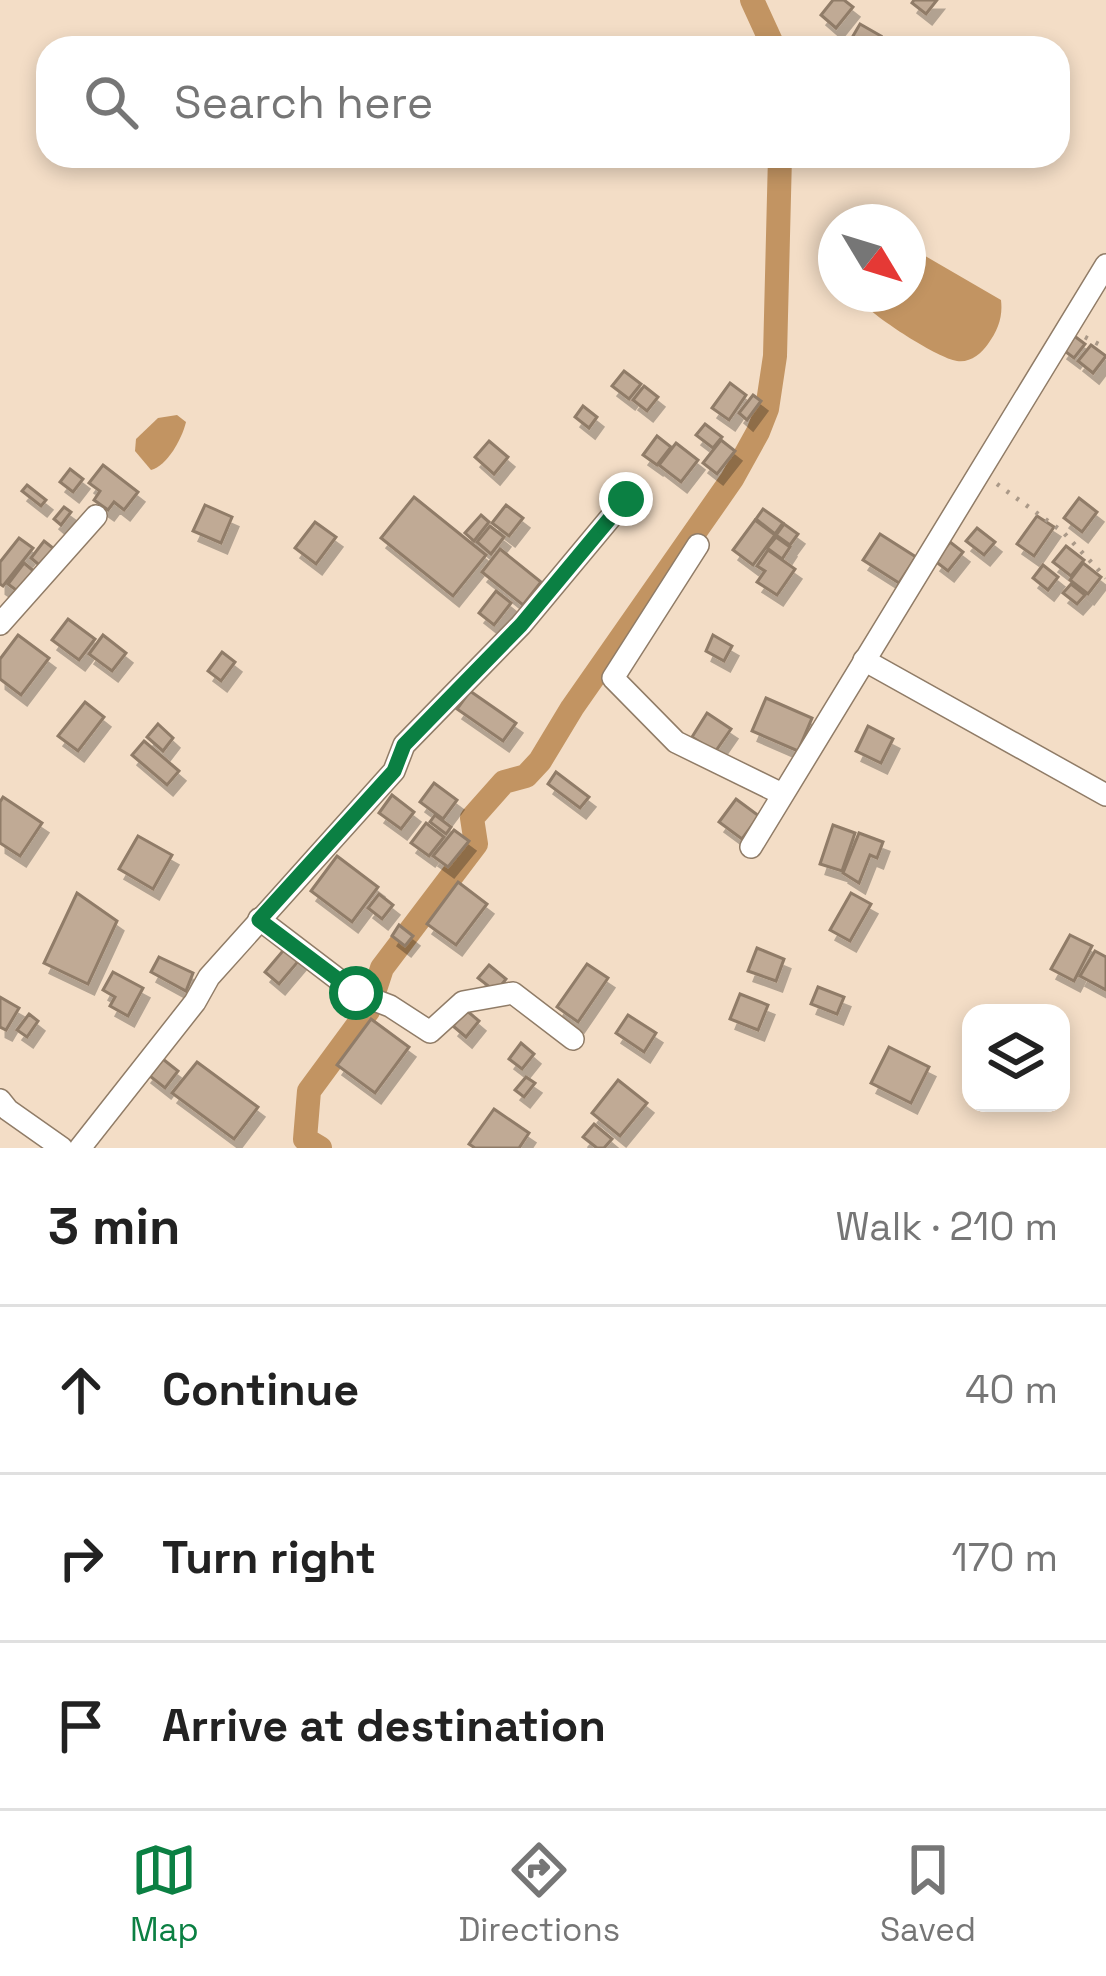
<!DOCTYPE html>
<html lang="en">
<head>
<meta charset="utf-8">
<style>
  body { margin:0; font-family:"Space Grotesk",sans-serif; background:#f2f2f2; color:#222 }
  .controls { position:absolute; right:36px; bottom:36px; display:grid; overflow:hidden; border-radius:24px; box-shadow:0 6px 18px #0003 }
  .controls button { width:108px; height:108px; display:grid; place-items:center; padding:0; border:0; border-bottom:3px solid #e0e0e0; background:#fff; color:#222; font:60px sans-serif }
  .compass { position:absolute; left:818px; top:204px; width:108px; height:108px; border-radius:50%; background:#fff; box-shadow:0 6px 18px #0003; rotate:128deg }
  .stop { position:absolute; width:36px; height:36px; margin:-27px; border:9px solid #0b8043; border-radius:50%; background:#fff }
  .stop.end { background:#0b8043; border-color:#fff; box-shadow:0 3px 12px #0008 }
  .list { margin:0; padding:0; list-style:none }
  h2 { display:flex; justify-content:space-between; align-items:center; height:156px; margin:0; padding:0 48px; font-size:51px }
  h2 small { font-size:39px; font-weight:400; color:#767676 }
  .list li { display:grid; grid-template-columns:78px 1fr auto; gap:36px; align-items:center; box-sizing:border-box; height:168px; padding:0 48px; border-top:3px solid #e0e0e0 }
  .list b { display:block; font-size:45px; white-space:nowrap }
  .list em { font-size:39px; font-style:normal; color:#767676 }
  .icon { flex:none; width:66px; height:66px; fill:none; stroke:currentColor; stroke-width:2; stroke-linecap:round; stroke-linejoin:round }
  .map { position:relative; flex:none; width:1106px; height:1148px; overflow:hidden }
  .search { position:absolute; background:#fff; box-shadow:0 6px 18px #0003; left:36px; right:36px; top:36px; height:132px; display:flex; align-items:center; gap:30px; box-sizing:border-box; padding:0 42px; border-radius:36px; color:#767676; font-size:45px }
  .sheet { height:660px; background:#fff }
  nav { display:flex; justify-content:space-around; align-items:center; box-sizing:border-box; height:168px; border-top:3px solid #e0e0e0; background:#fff; font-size:33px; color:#767676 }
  nav a { display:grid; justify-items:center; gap:6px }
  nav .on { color:#0b8043 }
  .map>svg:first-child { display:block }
  .water { fill:#c29462 }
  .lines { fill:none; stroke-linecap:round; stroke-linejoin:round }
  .canal { stroke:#c29462; stroke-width:24 }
  .building { fill:#c0aa95; stroke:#907c68; stroke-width:3; filter:url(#shadow) }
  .minor-casing { stroke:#907c67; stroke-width:24 }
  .path { stroke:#a98; stroke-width:4.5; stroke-dasharray:3 9; stroke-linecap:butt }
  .minor { stroke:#fff; stroke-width:21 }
  .route { stroke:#0b8043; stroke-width:15 }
</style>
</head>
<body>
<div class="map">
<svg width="1106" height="1148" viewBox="0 0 1106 1148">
  <defs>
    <filter id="shadow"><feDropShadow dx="6" dy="10" stdDeviation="0" flood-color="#0004"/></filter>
  </defs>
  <rect width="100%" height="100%" fill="#f3ddc6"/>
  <!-- water -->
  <g class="water">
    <path d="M 908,246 L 1001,300 C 1003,317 998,330 988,344 C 981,354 970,363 957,361 C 938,358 881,321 867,307 L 867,294 L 908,294 Z"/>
    <path d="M 177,415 L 186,422 C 182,439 167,466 151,470 L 135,451 L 136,439 L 158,418 Z"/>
  </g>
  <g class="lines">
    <!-- canal -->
    <g class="canal">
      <polyline points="752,0 774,48"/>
      <polyline points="320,1148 305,1139 309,1091 368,1011 382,968 476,844 472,818 504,782 526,776 540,761 572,708 732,479 758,432 767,409 775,356 780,156"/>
    </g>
  </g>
  <!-- building -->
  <g class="building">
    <polygon points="833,0 844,0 853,7 836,28 821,15"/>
    <polygon points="914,0 937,0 926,14 912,3"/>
    <polygon points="860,24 881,36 874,48 846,48"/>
    <polygon points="1073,335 1085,344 1074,358 1062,349"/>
    <polygon points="1091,345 1106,356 1093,373 1078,361"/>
    <polygon points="624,371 641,384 629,399 612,386"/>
    <polygon points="730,383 746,395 729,420 712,408"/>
    <polygon points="644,386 658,397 647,411 633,400"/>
    <polygon points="753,395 761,401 747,420 739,413"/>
    <polygon points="583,406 597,417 589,428 575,417"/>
    <polygon points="705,424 722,437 713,448 696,435"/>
    <polygon points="657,436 671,447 657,465 643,455"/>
    <polygon points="721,440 735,451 717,474 703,463"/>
    <polygon points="489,441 508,457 494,474 475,457"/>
    <polygon points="676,443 698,460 681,482 659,465"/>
    <polygon points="103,465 138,492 124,510 114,502 108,510 94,500 100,491 89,483"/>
    <polygon points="70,469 83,479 73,492 60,482"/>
    <polygon points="27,485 46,500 41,506 22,491"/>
    <polygon points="414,497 486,555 453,596 381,538"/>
    <polygon points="1079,498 1097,512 1082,532 1064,518"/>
    <polygon points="205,505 232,517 221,543 193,531"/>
    <polygon points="506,505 523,518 509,536 492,523"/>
    <polygon points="64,507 71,512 61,525 54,519"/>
    <polygon points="763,509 783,523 775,534 756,519"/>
    <polygon points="481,515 489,522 474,541 465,533"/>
    <polygon points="1037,516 1054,527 1034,556 1017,544"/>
    <polygon points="755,520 775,535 753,565 733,550"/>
    <polygon points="315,522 336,537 316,564 295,548"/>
    <polygon points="784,524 798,534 790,545 776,535"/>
    <polygon points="490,526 504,537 491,554 477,542"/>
    <polygon points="977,528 995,542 984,555 966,541"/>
    <polygon points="880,534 916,557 899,583 863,560"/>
    <polygon points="776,537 790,547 782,559 767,548"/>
    <polygon points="19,538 33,548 3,586 0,584 0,562"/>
    <polygon points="44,541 58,552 44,569 31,558"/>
    <polygon points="950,542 963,552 948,571 935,561"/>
    <polygon points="1066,546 1084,560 1071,576 1053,562"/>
    <polygon points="500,549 541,582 523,605 482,572"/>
    <polygon points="768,550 795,569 777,595 757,582 765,571 757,566"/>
    <polygon points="24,563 36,573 20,593 8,584"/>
    <polygon points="1083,563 1101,577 1088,594 1070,580"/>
    <polygon points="1043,565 1058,577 1048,590 1033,578"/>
    <polygon points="1071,584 1085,595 1077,604 1063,593"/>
    <polygon points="496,591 511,603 494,625 479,613"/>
    <polygon points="68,619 95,639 79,660 52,640"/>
    <polygon points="18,635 49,658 21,695 0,679 0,659"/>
    <polygon points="103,635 126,653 112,671 89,654"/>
    <polygon points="713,635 732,646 724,661 706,651"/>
    <polygon points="222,652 235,662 221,681 208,671"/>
    <polygon points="470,691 516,723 503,741 457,709"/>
    <polygon points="766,698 812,718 798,751 752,731"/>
    <polygon points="85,702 104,717 78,751 58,736"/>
    <polygon points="707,713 731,729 715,752 692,737"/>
    <polygon points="158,724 173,738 163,751 147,737"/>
    <polygon points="868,726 893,739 881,763 856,751"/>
    <polygon points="144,741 179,771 167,785 132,755"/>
    <polygon points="556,772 589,797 580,808 548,784"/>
    <polygon points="434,783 457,800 443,819 420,802"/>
    <polygon points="392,795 414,812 401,829 379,813"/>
    <polygon points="3,797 42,823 20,856 0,843 0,802"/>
    <polygon points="736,799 759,816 742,839 719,822"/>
    <polygon points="435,815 451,827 446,834 430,822"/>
    <polygon points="426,823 444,837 429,856 411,843"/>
    <polygon points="833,825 855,833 842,871 820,864"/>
    <polygon points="454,830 469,841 448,867 433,856"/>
    <polygon points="859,833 883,842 877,858 870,855 859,883 843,873"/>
    <polygon points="138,836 172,855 153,889 119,869"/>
    <polygon points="337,856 378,887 352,922 311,891"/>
    <polygon points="458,882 487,904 456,945 427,924"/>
    <polygon points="77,893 117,921 88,984 44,963"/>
    <polygon points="851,893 871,904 850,941 830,930"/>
    <polygon points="379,894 393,905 382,919 368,908"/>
    <polygon points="399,925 413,936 405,946 392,936"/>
    <polygon points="1070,935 1092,946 1074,981 1051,969"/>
    <polygon points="287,946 301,958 279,984 265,972"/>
    <polygon points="757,948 784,959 776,981 748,971"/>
    <polygon points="1095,951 1106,957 1106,990 1080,976"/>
    <polygon points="159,957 193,973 186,991 151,972"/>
    <polygon points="587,964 608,978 578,1022 557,1007"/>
    <polygon points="489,965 506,979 496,992 478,978"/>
    <polygon points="113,972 143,988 128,1016 110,1006 115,997 103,990"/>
    <polygon points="818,987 844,997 837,1014 811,1004"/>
    <polygon points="740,994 768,1005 758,1030 730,1019"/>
    <polygon points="0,997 19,1008 6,1030 0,1027"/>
    <polygon points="466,1010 479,1021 466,1037 453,1026"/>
    <polygon points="29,1014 38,1021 27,1037 17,1030"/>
    <polygon points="628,1015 656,1033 644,1052 616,1033"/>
    <polygon points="371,1019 409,1047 375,1093 337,1065"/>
    <polygon points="521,1043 534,1054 522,1069 509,1059"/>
    <polygon points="889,1047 929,1067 911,1103 871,1083"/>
    <polygon points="159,1056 178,1071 165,1088 146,1073"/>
    <polygon points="197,1062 258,1107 234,1139 172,1093"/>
    <polygon points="526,1077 535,1083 524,1097 515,1090"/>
    <polygon points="618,1080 647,1103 620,1136 592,1113"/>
    <polygon points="494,1109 529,1133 519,1148 475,1148 469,1144"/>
    <polygon points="594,1124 612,1139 604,1148 597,1148 583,1137"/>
  </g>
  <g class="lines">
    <defs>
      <g id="minor">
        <polyline points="698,545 613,678 676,742 782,794"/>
        <polyline points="0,624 96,516"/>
        <polyline points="864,660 1106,795"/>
        <polyline points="751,847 1106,265"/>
        <polyline points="259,919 356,993 390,1006 430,1032 463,1002 513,993 573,1039"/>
        <polyline points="0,1100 8,1110 62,1148"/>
        <polyline points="80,1148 195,1002 209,977 394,771 404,745 521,625 626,499"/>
      </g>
    </defs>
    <!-- minor casing -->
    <use href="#minor" class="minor-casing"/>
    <!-- path -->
    <g class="path">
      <polyline points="1085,337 1106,348"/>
      <polyline points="997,484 1063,532 1106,578"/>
    </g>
    <!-- minor -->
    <use href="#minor" class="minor"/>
  </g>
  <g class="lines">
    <!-- route -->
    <polyline class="route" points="356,993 259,920 394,771 404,745 521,625 626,499"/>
  </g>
</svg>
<div class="controls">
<button><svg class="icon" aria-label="layers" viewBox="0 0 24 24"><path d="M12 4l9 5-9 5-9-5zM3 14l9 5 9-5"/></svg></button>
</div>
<svg class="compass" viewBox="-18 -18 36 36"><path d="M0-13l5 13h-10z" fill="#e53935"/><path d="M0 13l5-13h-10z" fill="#767676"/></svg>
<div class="stop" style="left:356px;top:993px"></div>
<div class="stop end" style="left:626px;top:499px"></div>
<div class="search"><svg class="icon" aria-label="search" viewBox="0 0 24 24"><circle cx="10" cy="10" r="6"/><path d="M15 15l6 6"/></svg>Search here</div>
</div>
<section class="sheet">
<h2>3 min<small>Walk · 210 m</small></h2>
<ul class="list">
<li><svg class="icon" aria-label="ahead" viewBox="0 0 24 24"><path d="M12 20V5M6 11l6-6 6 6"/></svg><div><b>Continue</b></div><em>40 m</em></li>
<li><svg class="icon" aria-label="right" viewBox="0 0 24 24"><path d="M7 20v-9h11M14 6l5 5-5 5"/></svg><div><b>Turn right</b></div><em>170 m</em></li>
<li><svg class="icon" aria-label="arrive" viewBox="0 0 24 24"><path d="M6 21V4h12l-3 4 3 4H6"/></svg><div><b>Arrive at destination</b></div></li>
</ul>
</section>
<nav>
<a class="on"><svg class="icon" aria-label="map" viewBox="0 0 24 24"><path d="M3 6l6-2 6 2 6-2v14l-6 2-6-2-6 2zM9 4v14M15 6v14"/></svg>Map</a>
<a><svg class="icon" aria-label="directions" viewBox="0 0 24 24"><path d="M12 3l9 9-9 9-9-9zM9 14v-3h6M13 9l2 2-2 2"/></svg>Directions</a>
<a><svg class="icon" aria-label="saved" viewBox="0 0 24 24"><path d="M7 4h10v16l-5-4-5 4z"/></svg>Saved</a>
</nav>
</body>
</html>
